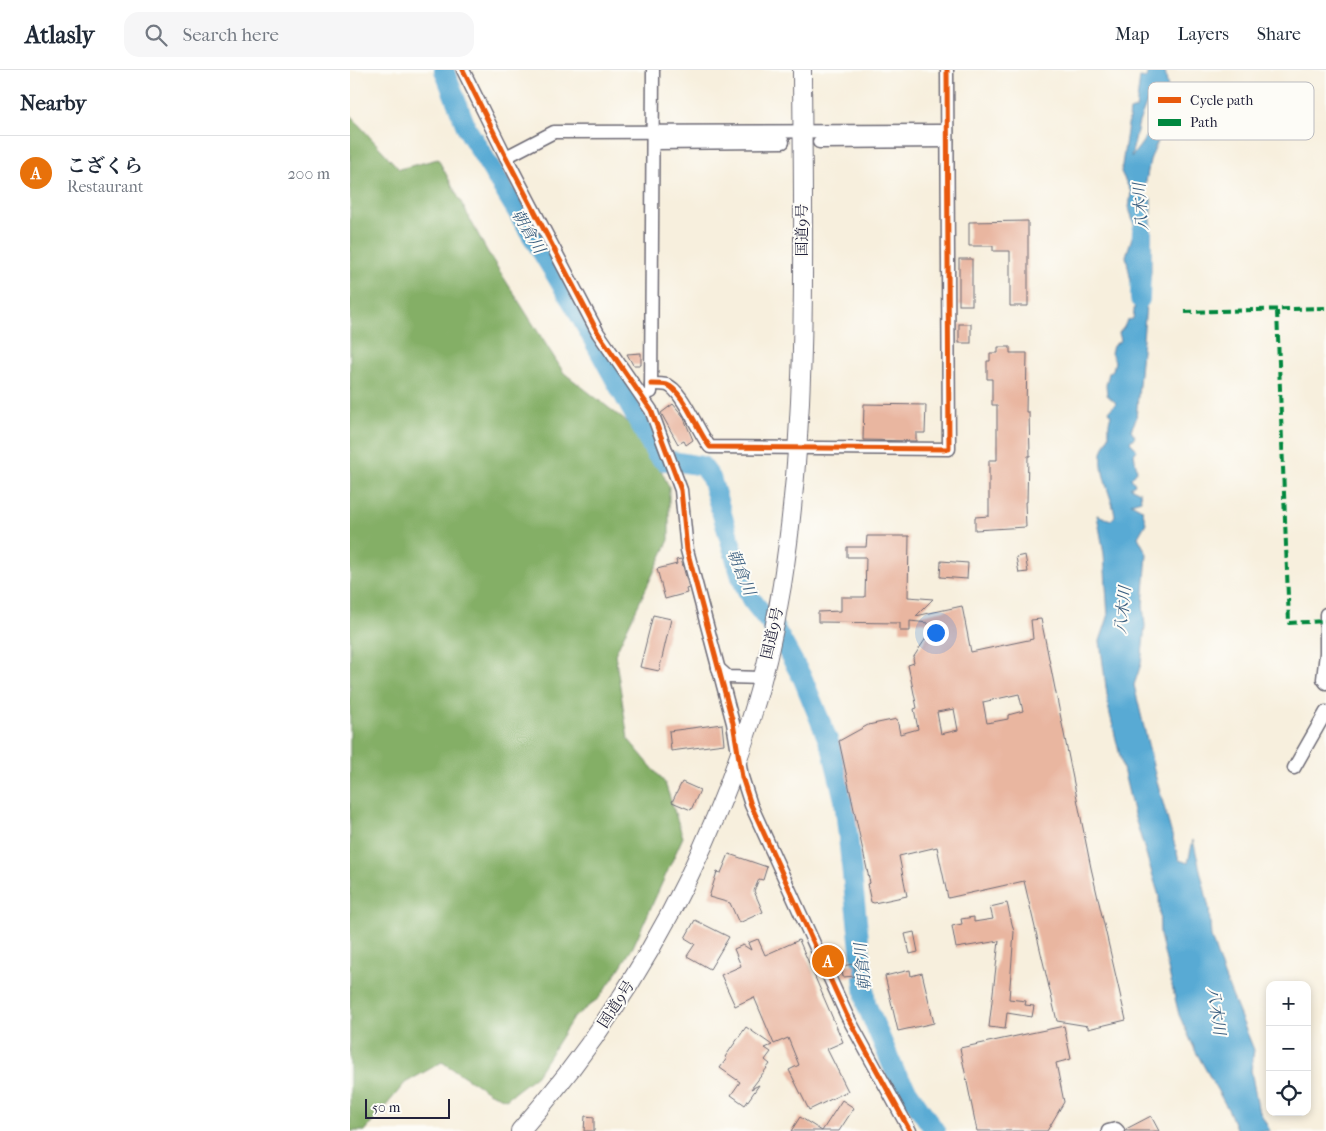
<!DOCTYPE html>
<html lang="en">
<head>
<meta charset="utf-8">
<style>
  body { margin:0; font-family:"IM FELL French Canon","Noto Serif JP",serif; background:#f6f6f7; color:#1f2937 }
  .controls { position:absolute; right:15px; bottom:15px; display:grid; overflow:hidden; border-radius:10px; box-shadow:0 2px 8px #0003 }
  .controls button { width:45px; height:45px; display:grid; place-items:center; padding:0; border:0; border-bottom:1px solid #e0e1e3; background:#fff; color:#1f2937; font:25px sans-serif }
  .scale { position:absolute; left:15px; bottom:12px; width:85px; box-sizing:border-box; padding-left:5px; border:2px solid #22223b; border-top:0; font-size:14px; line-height:18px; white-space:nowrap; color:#22223b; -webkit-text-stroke:4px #fdfcf7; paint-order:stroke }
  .you { position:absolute; left:585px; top:562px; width:18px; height:18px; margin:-12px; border:4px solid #fff; border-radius:50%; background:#1a73e8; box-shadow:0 0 0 8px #1a73e833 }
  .badge { display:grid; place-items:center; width:32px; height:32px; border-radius:50%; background:#db2777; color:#fff; font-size:16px; font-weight:700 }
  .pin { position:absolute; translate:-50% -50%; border:2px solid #fff; box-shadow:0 1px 5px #0006 }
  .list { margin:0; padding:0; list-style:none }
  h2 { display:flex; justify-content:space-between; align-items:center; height:65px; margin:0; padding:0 20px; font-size:21px }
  h2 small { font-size:16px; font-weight:400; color:#747a83 }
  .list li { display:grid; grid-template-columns:32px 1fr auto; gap:15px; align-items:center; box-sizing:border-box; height:75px; padding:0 20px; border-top:1px solid #e0e1e3 }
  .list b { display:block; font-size:19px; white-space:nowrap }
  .list p { margin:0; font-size:16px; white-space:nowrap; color:#747a83 }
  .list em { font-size:16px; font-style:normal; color:#747a83 }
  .icon { flex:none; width:28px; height:28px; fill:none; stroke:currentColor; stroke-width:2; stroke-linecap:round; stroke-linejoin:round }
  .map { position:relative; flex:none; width:976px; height:1061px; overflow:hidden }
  header { display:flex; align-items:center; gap:30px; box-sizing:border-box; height:70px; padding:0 25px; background:#fff; border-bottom:1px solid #e0e1e3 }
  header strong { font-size:24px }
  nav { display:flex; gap:28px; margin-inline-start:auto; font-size:18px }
  .search { width:350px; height:45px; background:#f6f6f7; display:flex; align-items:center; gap:12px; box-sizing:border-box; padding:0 18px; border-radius:15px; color:#747a83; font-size:19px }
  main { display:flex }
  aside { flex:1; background:#fff }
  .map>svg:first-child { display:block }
  .forest { fill:#84af66; stroke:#536850 }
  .water { fill:#59aad4; stroke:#3e6688; fill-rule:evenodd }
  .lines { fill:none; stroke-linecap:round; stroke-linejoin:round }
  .river { stroke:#59aad4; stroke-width:20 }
  .building { fill:#e9b6a0; fill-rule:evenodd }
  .minor-casing { stroke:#6d6a74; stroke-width:15 }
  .highway-casing { stroke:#6d6a74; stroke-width:20 }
  .minor { stroke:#fff; stroke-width:12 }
  .highway { stroke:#fff; stroke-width:18 }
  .quiet { stroke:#00873e; stroke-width:4; stroke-dasharray:8 4; stroke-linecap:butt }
  .cycleway-casing { stroke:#fdfcf7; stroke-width:8 }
  .cycleway { stroke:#e8590c; stroke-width:5 }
  .labels { text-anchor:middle; stroke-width:4; stroke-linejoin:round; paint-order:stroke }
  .street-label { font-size:15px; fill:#22223b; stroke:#fdfcf7 }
  .water-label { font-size:16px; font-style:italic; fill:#3b5f80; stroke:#fdfcf7 }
  .key { fill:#fdfcf7; stroke:#bbbbbf; stroke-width:1 }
  .key-label { font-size:14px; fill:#22223b }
</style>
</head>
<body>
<header>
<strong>Atlasly</strong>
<div class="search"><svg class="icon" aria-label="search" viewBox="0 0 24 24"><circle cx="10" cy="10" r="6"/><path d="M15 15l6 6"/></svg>Search here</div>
<nav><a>Map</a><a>Layers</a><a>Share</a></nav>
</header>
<main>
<aside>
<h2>Nearby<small></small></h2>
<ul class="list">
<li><span class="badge" style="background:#e8710a">A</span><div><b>こざくら</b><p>Restaurant</p></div><em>200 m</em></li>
</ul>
</aside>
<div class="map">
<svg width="976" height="1061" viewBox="0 0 976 1061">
  <rect width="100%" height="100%" fill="#fdfcf7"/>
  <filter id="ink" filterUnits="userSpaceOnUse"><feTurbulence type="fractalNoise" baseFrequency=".02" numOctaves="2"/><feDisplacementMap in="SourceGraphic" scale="10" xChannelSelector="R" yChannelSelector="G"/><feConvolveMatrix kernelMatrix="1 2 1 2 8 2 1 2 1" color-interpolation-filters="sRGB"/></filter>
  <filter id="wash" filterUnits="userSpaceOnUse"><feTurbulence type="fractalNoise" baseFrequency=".0096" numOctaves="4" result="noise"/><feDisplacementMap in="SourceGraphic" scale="20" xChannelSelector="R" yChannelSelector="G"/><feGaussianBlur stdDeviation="1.12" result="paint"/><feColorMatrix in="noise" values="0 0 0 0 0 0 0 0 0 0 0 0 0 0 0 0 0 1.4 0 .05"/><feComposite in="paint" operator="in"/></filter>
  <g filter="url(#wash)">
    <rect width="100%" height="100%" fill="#f7efdd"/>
    <!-- forest -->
    <polygon class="forest" points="0,45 49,99 88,89 137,181 214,303 295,366 319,417 319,470 265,584 278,669 315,713 333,767 283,877 266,904 249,928 223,948 187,1005 156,1029 140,1023 92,992 55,1013 15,1061 0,1061"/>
    <!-- water -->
    <path class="water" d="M 798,0 L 815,0 L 819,26 L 816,50 L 800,90 L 795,117 L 791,120 L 795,133 L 801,128 L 801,202 L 796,235 L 786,349 L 781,360 L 785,366 L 780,372 L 787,380 L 784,384 L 787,401 L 781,408 L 785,414 L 780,417 L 790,422 L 791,430 L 781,433 L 792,439 L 796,453 L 788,467 L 797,484 L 793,535 L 795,556 L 791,594 L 784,615 L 806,708 L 829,790 L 838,793 L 843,770 L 859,838 L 861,867 L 873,903 L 904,980 L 901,1000 L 908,1038 L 920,1061 L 887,1061 L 879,1041 L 846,982 L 829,945 L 810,865 L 809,826 L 784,745 L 759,640 L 750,571 L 758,547 L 754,484 L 747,445 L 761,450 L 765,446 C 762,425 749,406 752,383 C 753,377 758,371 759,365 C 759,357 758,353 761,345 L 759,341 L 766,333 L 757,325 L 756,315 L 759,303 L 763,300 L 765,291 L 761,283 L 763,276 L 771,270 L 769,263 L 774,257 L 777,250 L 783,249 L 785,233 L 776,186 L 785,158 L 779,138 L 781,122 L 771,102 L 780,41 L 786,39 L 790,7 L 796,8 ZM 797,32 C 809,53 795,70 781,87 L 789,52 Z"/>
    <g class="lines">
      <!-- river -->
      <g class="river">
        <polyline points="94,0 117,59 224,235 306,384 314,391 323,391 352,396 361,408 392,510 401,529 427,562 453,609 482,680 494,730 516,934 546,1004 585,1061"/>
        <polyline points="790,229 792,161"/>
      </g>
    </g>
    <g id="blocks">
      <!-- building -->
      <g class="building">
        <polygon points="678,151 678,236 660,236 660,181 643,181 643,176 619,176 619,152"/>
        <rect x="609" y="189" width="13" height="46"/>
        <rect x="609" y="254" width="12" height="19"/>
        <polygon points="648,277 660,277 660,283 677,283 676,342 679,342 680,386 678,386 677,432 675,432 676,457 625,460 625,447 639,446 639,390 647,390 647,335 642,335 642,309 637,309 637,291 640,291 640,283 648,283"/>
        <polygon points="291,283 291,295 283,295 277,284"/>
        <polygon points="323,334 333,346 343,370 336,375 334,371 328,374 311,343"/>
        <polygon points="514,334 576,335 575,363 566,363 566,371 513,370"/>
        <path d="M 517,466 L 559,466 L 558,527 L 583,529 L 566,546 L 612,536 L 621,582 L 683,569 L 681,550 L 691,549 L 741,798 L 776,950 L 738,959 L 738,956 L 707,951 L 674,811 L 598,828 L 587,777 L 549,786 L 557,826 L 524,833 L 521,832 L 517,814 L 520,813 L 489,671 L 518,655 L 547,649 L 550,664 L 568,659 L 564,639 L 567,638 L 558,595 L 564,593 L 563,588 L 580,562 L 578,553 L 560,551 L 560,561 L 550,561 L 550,553 L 468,552 L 468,542 L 491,541 L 491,527 L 515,527 L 516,487 L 497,487 L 497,477 L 516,477 ZM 669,624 L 673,641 L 658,645 L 658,649 L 637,653 L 633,632 ZM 604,639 L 608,660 L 591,664 L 587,642 Z"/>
        <polygon points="675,485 678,502 669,503 666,487"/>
        <polygon points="331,489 339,518 336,519 337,523 315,529 307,499 327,494 326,490"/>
        <polygon points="591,491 618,493 617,509 590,507"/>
        <polygon points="303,545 321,549 309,601 290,597"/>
        <polygon points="372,654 374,674 321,681 319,661"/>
        <polygon points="332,712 350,720 341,740 322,732"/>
        <polygon points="379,784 417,797 413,810 409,809 404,821 413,842 389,853 380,833 359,827 367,802 371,803"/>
        <polygon points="657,833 664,862 659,929 676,931 675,935 684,936 682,947 657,943 655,959 639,957 649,871 606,878 602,856 612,854 611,849 624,847 624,852 643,849 640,837"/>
        <polygon points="345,850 379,867 360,899 337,886 345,874 335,868"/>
        <polygon points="564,862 568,882 560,884 555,864"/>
        <polygon points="408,869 415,885 449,870 493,972 477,979 498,1021 459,1040 439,1000 449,995 438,968 424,974 404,927 385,936 371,905 391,896 384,879 393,875 401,880 398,873"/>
        <polygon points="504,894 506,906 493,907 491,896"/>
        <polygon points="560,900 561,906 572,903 584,953 548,961 535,906"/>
        <polygon points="714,956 721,989 706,993 714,1032 697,1061 627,1061 610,978"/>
        <polygon points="396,957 422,975 415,978 421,982 415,990 420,994 401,1019 409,1015 395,1035 381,1025 390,1012 370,998 377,988 375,987"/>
        <polygon points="492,1030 504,1038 489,1061 472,1061"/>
        <polygon points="235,1046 244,1047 244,1061 234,1061"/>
        <polygon points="801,1046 809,1061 776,1061 776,1059"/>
        <polygon points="450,1047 472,1061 441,1061"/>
      </g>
    </g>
  </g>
  <g filter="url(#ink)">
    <use href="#blocks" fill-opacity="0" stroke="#6d6a74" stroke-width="1"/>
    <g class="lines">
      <defs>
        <g id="minor">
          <polyline points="113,0 156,87 248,263 301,340 331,420 337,480 383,653 392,707 401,735 497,946 560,1061"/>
          <polyline points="469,72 597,71"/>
          <polyline points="303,73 433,72"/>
          <polyline points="156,87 204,62 597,61"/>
          <path d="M 301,314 C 306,314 313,314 317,315 C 332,319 349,364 360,377 L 599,379 L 597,0"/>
          <polyline points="301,322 303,0"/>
          <polyline points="976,544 976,583 973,609 976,613"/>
          <polyline points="368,598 378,607 412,608"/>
          <polyline points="944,698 976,642"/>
          <polyline points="758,1061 766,1059 768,1061"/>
        </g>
        <path id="highway" d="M 170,1061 C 302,912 401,713 432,515 C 459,345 453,172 452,0"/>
      </defs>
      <!-- minor casing -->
      <use href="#minor" class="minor-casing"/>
      <!-- highway casing -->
      <use href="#highway" class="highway-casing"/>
      <!-- minor -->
      <use href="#minor" class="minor"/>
      <!-- highway -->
      <use href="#highway" class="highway"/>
      <!-- quiet -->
      <g class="quiet">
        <polyline points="927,241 939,553 976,551"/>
        <polyline points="835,242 976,238"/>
      </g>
      <defs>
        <g id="cycleway">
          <polyline points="113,0 156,87 248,263 301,340 331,420 337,480 383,653 392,707 401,735 497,946 560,1061"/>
          <path d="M 301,314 C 306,314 313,314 317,315 C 332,319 349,364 360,377 L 599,379 L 597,0"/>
        </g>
      </defs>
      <!-- cycleway casing -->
      <use href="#cycleway" class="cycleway-casing"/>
      <!-- cycleway -->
      <use href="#cycleway" class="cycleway"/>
    </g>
  </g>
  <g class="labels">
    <!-- street labels -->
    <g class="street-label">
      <text transform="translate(452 160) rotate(-90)" y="5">国道9号</text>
      <text transform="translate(422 563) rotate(-77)" y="5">国道9号</text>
      <text transform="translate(266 934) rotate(-57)" y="5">国道9号</text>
    </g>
    <!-- water labels -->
    <g class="water-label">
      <text transform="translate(790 137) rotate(-94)" y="6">八木川</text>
      <text transform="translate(179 161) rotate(59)" y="6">朝倉川</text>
      <text transform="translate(392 502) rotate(68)" y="6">朝倉川</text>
      <text transform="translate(772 540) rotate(-84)" y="6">八木川</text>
      <text transform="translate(512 897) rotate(-96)" y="6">朝倉川</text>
      <text transform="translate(867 941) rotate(82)" y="6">八木川</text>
    </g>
  </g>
  <!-- legend -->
  <rect x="798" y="12" width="166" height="58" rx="8" class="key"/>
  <rect x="808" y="27" width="23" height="6" fill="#e8590c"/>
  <rect x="808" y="49" width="23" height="7" fill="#00873e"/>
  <g class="key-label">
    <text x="840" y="35">Cycle path</text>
    <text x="840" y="57">Path</text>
  </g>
</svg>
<div class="controls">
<button>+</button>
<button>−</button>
<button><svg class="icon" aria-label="locate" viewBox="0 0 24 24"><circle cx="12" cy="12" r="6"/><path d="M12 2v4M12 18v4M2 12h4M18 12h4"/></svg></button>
</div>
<div class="scale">50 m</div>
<div class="you"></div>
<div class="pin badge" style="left:478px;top:891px;background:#e8710a">A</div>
</div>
</main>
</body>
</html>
